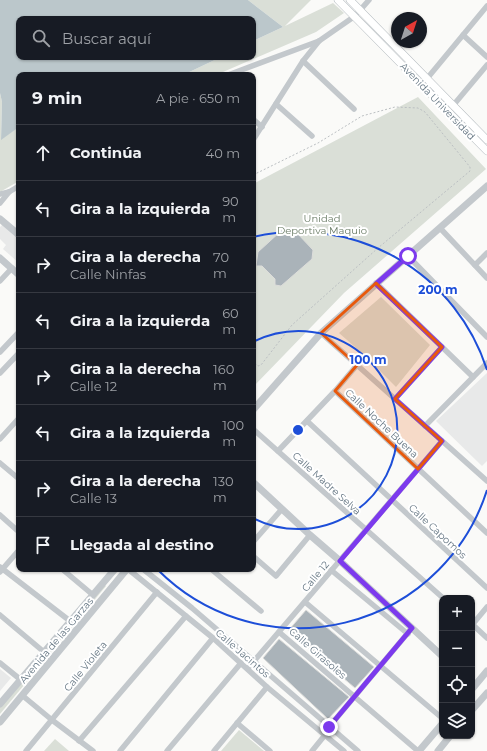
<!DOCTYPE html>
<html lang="es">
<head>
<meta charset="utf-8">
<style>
  body { margin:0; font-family:Montserrat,sans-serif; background:#20242c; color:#f1f3f6 }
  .controls { position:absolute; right:12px; bottom:12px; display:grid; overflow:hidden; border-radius:8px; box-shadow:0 1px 3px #0004 }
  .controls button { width:36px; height:36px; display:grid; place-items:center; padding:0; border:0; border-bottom:1px solid #363941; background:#171b24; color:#f1f3f6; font:20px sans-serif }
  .compass { position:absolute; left:391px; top:12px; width:36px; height:36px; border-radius:50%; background:#171b24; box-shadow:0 1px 3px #0004; rotate:39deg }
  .stop { position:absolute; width:12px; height:12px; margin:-9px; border:3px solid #7c3aed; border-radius:50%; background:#fff }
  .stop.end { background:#7c3aed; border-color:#fff; box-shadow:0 1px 4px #0008 }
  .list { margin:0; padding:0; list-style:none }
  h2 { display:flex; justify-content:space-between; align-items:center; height:52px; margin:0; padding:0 16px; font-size:17px }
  h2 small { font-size:13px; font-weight:400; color:#9ea1a6 }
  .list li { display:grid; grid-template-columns:26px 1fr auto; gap:12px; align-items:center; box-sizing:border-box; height:56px; padding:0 16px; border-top:1px solid #363941 }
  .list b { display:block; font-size:15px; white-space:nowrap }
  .list p { margin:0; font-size:13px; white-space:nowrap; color:#9ea1a6 }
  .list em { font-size:13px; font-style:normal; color:#9ea1a6 }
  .icon { flex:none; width:22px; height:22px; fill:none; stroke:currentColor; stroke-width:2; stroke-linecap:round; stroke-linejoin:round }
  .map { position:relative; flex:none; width:487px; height:751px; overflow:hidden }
  .search { position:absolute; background:#171b24; box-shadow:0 1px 3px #0004; left:16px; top:16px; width:240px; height:44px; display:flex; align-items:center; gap:10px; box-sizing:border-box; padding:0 14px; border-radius:8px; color:#9ea1a6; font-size:15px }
  .panel { position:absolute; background:#171b24; box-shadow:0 1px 3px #0004; left:16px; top:72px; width:240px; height:500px; border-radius:8px }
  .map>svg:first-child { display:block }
  .built { fill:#e8e9e9 }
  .green { fill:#dadfd7 }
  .water { fill:#bbc7cb }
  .building { fill:#aab3b9; stroke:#dcdcda }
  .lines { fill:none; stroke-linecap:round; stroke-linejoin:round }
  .secondary-casing { stroke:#b3babf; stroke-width:8 }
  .path { stroke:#bbbfc2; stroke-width:1; stroke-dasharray:2 2; stroke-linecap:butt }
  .minor { stroke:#c3c8cc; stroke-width:5.5 }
  .tertiary { stroke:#c3c8cc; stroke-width:7 }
  .secondary { stroke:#fff; stroke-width:7 }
  .route { stroke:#7c3aed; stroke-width:5 }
  .marked { fill:#e8590c; fill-opacity:0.2; stroke:#e8590c; stroke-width:3; stroke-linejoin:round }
  .ring { fill:none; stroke:#1d4ed8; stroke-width:2 }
  .labels { text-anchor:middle; stroke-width:4; stroke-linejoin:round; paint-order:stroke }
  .street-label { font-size:10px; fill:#657683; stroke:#fff }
  .park-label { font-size:10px; fill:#687a64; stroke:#fff }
  .centre { fill:#1d4ed8; stroke:#fff; stroke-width:2 }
  .ring-label { font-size:12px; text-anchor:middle; font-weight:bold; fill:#1d4ed8; stroke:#fff; stroke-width:4; stroke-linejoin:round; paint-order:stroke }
</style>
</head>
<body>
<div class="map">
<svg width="487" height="751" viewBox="0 0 487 751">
  <rect width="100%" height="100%" fill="#fafaf8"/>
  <!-- built -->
  <g class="built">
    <polygon points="3,224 19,237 19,263 3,249 6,245 0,239 0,227"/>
    <polygon points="487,373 487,461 482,466 436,421"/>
    <polygon points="0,669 11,678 0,691"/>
  </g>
  <!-- green -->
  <g class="green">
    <polygon points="248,0 311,0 285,26 333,3 344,13 316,32 216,75 183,75 221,57 253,57 253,41 283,27"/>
    <polygon points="0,93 2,102 1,139 19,127 19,181 0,192"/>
    <polygon points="418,97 486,169 344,293 253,387 253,184"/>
    <polygon points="381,297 430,345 396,387 362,353 339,333"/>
    <polygon points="104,585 106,586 0,714 0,707"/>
    <polygon points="239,730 264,751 221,751"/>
    <polygon points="55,739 69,751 44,751"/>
  </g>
  <!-- water -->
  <polygon class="water" points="0,0 248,0 283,27 253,41 253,19 19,19 19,57 221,57 183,75 19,75 19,127 1,140 2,102 0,93"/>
  <!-- building -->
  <g class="building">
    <polygon points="281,231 296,232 313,250 312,259 281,286 275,285 275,279 262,266 256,266 258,252"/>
    <polygon points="306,610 374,667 355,688 288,631"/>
    <polygon points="279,639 349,697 328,719 263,658"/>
  </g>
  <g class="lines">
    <defs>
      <g id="secondary">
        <polyline points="338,0 487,151"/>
        <polyline points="350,0 487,140"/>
      </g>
    </defs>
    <!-- secondary casing -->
    <use href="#secondary" class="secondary-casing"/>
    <!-- path -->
    <polyline class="path" points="253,175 318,143 362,116 395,107 418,108 425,112 470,167 470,171 378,248 292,325 261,365 258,366 253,361"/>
    <!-- minor -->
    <g class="minor">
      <polyline points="463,35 487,57"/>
      <polyline points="303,61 354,109"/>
      <polyline points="228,75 319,41 355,16 369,0"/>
      <polyline points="425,81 487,6"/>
      <polyline points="276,104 312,136"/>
      <polyline points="451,108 487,65"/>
      <polyline points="253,119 262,127"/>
      <polyline points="253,140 303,61 319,41"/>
      <polyline points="0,194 9,192 19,186"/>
      <polyline points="0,203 9,192"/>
      <polyline points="440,228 487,278"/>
      <polyline points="408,256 487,337"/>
      <polyline points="475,265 487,253"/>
      <polyline points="0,281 12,268"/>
      <polyline points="376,283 473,377"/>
      <polyline points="321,333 487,481"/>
      <polyline points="0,352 19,332"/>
      <polyline points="0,373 19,353"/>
      <polyline points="335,391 487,533"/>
      <polyline points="395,399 442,347"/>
      <polyline points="307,421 487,588"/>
      <polyline points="425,426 487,363"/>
      <polyline points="253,429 443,598"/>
      <polyline points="0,439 19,418"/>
      <polyline points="278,451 335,391 357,365"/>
      <polyline points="0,463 19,479"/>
      <polyline points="0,515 19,532"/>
      <polyline points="253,542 282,509"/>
      <polyline points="253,556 276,576 310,535"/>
      <polyline points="0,567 70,621"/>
      <polyline points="62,569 93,595"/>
      <polyline points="128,569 213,638 267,687 344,751"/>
      <polyline points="143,569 192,608 358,751"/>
      <polyline points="211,569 261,611"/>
      <polyline points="331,570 408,634"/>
      <polyline points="0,572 19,550"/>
      <polyline points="305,602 442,718"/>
      <polyline points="0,615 44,652"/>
      <polyline points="472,624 487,638"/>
      <polyline points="472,625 487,607"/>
      <polyline points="279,632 418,751"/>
      <polyline points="0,663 21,680"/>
      <polyline points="248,668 442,441"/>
      <polyline points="23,696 52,720 93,751"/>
      <polyline points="237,723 270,751"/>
      <polyline points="329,727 412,628"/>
      <polyline points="79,741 186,616"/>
      <polyline points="26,751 157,592"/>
      <polyline points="120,751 213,638"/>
      <polyline points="167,751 241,663"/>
      <polyline points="214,751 267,687"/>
      <polyline points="312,751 325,735"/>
    </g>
    <!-- tertiary -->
    <g class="tertiary">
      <polyline points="0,219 19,235"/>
      <polyline points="0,258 19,275"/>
      <polyline points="253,410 321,333 487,186"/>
      <polyline points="253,482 310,535 340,561 442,656"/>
      <polyline points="472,689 487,671"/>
      <polyline points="0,704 115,569"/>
      <polyline points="472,710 487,693"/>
      <polyline points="0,722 127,569"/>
      <polyline points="419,751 442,724"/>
      <polyline points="438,751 450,736"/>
    </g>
    <!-- secondary -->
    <use href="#secondary" class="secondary"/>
  </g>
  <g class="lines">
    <!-- route -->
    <polyline class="route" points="329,727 412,628 340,561 442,441 395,399 442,347 376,284 408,256"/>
  </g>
  <!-- marked area -->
  <path class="marked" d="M 376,283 L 442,347 L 395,399 L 442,441 L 418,469 L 335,391 L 357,365 L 321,333 Z"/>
  <!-- distance rings -->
  <g class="ring">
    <path d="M253 342A99 99 0 1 1 253 518"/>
    <path d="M487 490A198 198 0 0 1 158 570M253 237A198 198 0 0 1 487 370"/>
  </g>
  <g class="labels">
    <!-- street labels -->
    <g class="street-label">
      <text transform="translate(438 101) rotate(46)" y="4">Avenida Universidad</text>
      <text transform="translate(382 423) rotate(43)" y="4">Calle Noche Buena</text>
      <text transform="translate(327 483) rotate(42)" y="4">Calle Madre Selva</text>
      <text transform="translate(438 531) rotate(43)" y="4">Calle Capomos</text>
      <text transform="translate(315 576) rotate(-50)" y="4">Calle 12</text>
      <text transform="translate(56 640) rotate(-50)" y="4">Avenida de las Garzas</text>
      <text transform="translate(243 653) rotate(41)" y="4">Calle Jacintos</text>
      <text transform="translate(318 653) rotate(41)" y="4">Calle Girasoles</text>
      <text transform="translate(85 666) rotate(-51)" y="4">Calle Violeta</text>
    </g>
    <!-- park labels -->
    <g class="park-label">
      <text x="322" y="222">Unidad<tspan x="322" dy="12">Deportiva Maquio</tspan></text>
    </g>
  </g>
  <circle cx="298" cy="430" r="6" class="centre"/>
  <g class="ring-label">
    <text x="438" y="294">200 m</text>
    <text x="368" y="364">100 m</text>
  </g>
</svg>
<div class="controls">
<button>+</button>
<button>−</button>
<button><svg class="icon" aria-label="locate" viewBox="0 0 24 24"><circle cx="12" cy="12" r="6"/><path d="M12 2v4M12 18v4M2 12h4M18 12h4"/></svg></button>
<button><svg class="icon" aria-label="layers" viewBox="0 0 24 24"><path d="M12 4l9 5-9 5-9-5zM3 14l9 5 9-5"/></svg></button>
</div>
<svg class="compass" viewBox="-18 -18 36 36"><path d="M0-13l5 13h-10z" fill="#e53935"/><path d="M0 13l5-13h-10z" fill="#9ea1a6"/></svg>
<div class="stop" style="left:408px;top:256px"></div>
<div class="stop end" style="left:329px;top:727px"></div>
<div class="search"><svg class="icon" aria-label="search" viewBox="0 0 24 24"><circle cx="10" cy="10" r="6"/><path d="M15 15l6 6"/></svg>Buscar aquí</div>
<section class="panel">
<h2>9 min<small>A pie · 650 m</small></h2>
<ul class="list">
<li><svg class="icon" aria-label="ahead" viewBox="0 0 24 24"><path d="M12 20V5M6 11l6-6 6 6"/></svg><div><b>Continúa</b></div><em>40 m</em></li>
<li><svg class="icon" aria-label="left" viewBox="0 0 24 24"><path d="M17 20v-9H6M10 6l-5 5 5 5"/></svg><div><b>Gira a la izquierda</b></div><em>90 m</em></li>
<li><svg class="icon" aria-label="right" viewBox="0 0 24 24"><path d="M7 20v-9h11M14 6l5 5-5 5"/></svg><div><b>Gira a la derecha</b><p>Calle Ninfas</p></div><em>70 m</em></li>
<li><svg class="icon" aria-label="left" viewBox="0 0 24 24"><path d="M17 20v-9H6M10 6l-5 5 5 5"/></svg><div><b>Gira a la izquierda</b></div><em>60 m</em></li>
<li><svg class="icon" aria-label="right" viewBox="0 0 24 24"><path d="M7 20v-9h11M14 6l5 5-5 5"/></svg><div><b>Gira a la derecha</b><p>Calle 12</p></div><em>160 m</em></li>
<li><svg class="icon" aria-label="left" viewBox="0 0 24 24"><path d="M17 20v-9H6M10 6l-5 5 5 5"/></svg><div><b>Gira a la izquierda</b></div><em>100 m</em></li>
<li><svg class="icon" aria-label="right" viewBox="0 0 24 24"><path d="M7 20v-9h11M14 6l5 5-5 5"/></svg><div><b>Gira a la derecha</b><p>Calle 13</p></div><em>130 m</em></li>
<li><svg class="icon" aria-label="arrive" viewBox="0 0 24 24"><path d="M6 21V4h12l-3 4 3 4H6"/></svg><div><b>Llegada al destino</b></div></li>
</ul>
</section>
</div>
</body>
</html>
